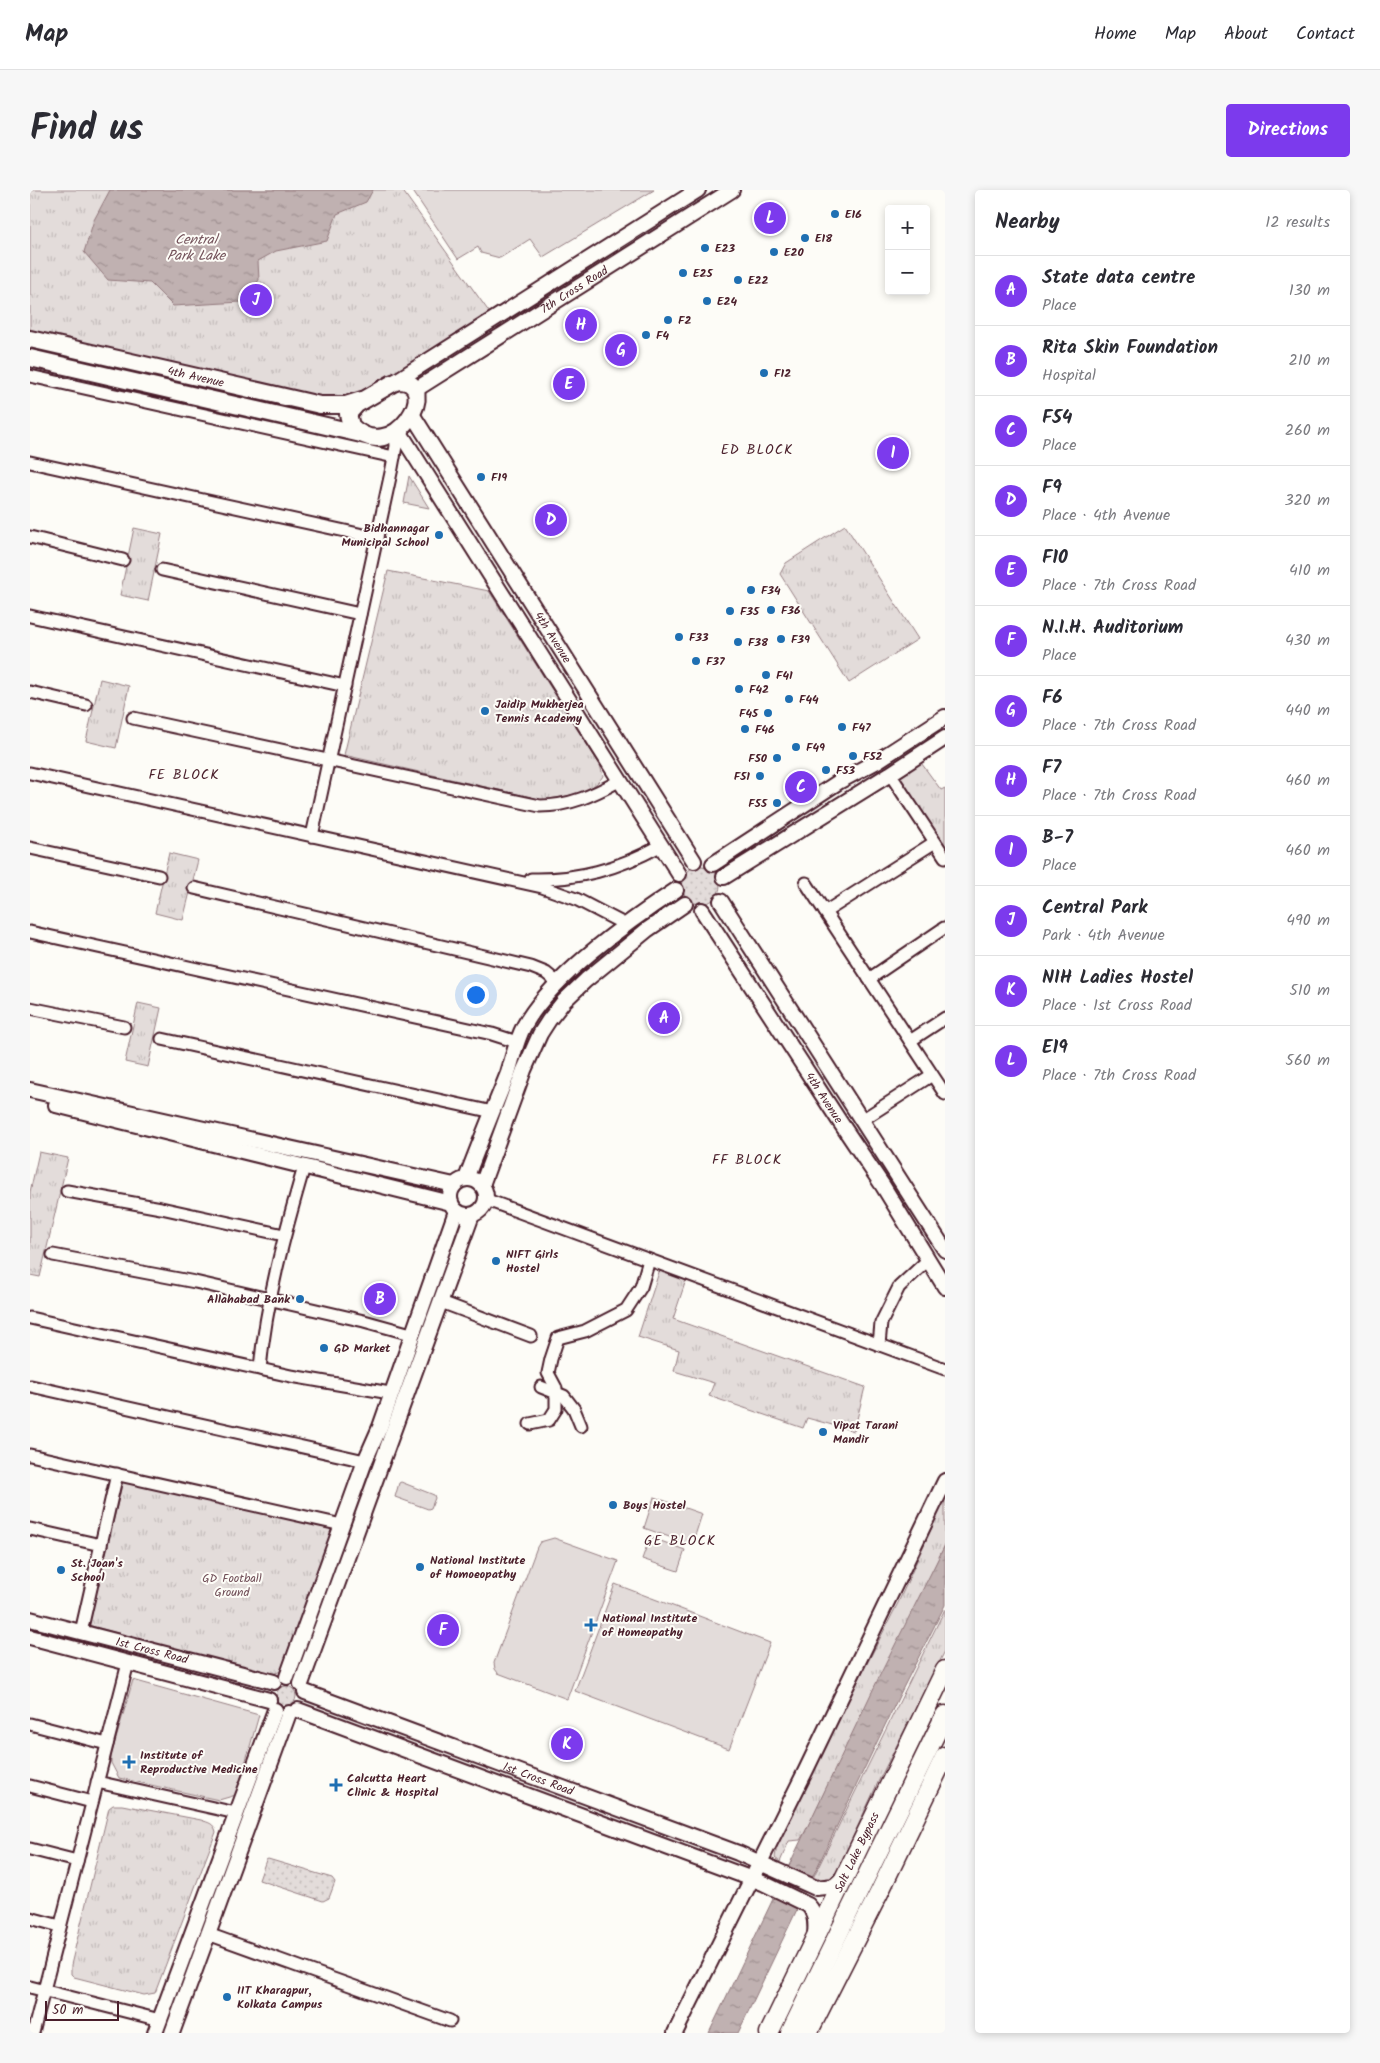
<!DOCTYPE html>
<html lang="en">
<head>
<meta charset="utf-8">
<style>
  body { margin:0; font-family:Kalam,sans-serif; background:#f7f7f7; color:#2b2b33 }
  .controls { position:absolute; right:15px; top:15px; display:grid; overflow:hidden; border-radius:5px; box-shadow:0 2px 8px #0003 }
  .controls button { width:45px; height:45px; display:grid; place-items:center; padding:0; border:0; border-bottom:1px solid #e1e1e2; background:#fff; color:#2b2b33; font:25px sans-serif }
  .scale { position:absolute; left:15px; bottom:12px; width:74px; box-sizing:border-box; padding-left:5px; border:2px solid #4a1f2b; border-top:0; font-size:14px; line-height:18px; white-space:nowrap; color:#4a1f2b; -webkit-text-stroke:4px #fdfcf7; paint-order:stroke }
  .you { position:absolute; left:445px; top:804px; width:18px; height:18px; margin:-12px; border:4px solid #fff; border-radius:50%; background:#1a73e8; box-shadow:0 0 0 8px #1a73e833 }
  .badge { display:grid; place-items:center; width:32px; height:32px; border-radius:50%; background:#7c3aed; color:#fff; font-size:16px; font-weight:700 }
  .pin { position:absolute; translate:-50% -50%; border:2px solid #fff; box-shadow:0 1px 5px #0006 }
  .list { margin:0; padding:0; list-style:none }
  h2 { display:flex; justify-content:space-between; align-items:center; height:65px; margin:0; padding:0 20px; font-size:21px }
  h2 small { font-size:16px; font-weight:400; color:#7c7c81 }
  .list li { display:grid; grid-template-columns:32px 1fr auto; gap:15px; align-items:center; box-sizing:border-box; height:70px; padding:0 20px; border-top:1px solid #e1e1e2 }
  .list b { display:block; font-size:19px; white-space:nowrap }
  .list p { margin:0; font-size:16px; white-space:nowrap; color:#7c7c81 }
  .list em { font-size:16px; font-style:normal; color:#7c7c81 }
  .map { position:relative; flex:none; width:915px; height:1843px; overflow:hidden; border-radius:5px }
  header { display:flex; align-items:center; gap:30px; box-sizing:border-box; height:70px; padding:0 25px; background:#fff; border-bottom:1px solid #e1e1e2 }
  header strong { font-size:24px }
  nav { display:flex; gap:28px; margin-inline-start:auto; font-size:18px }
  .intro { display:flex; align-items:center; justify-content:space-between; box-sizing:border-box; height:120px; padding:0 30px }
  h1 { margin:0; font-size:35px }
  .button { padding:12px 22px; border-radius:5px; background:#7c3aed; color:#fff; font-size:18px; font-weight:700 }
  main { display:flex; gap:30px; padding:0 30px }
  aside { flex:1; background:#fff; border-radius:5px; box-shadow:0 2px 8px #0003 }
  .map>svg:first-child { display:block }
  .grass { fill:url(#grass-dots); stroke:#967e82 }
  .park { fill:url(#park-tufts); stroke:#967e82 }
  .garden { fill:#e3dcda; stroke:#967e82 }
  .water { fill:url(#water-ripples); stroke:#91777b }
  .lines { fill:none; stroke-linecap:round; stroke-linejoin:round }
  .minor-casing { stroke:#4a1f2b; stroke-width:15 }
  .tertiary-casing { stroke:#4a1f2b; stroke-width:18 }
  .secondary-casing { stroke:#4a1f2b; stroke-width:20 }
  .primary-casing { stroke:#4a1f2b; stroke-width:21 }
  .minor { stroke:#fdfcf7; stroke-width:11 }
  .tertiary { stroke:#fdfcf7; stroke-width:14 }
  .secondary { stroke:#fdfcf7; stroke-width:16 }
  .primary { stroke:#fdfcf7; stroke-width:18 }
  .poi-dot { fill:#1f6fb2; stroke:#fdfcf7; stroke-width:2 }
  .labels { text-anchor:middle; stroke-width:4; stroke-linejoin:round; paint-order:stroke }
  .poi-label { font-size:12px; font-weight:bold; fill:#4a1f2b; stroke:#fdfcf7; text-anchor:start }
  .street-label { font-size:12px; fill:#4a1f2b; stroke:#fdfcf7 }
  .park-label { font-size:12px; fill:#704e57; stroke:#fdfcf7 }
  .water-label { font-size:14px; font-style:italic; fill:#73525a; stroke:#fdfcf7 }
  .neighbourhood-label { font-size:14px; letter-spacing:1px; fill:#4a1f2b; stroke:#fdfcf7 }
</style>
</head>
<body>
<header>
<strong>Map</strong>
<nav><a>Home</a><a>Map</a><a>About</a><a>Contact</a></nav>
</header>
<div class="intro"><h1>Find us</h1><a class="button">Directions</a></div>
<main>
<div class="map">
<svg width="915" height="1843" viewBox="0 0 915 1843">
  <defs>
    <pattern id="grass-dots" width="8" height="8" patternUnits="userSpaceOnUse" patternTransform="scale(1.25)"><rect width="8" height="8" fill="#e3dcda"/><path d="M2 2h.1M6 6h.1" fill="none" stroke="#c4bcbb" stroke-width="1.8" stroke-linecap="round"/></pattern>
    <pattern id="park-tufts" width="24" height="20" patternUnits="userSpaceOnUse" patternTransform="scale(1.25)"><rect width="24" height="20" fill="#e3dcda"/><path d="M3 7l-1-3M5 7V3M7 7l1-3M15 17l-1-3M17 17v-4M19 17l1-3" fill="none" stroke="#c4bcbb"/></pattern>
    <pattern id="water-ripples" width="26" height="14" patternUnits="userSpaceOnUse" patternTransform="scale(1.25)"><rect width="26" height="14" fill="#c0b1b1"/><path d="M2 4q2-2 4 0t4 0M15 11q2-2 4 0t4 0" fill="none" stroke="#9e8f90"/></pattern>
  </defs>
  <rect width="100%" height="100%" fill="#fdfcf7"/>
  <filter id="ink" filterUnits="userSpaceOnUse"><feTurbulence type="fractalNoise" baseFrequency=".02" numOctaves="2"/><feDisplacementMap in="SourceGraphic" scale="10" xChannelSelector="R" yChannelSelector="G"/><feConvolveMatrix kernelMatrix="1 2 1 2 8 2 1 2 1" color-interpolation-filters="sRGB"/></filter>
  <g filter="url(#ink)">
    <!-- grass -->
    <g class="grass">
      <circle cx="671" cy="695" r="19"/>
      <circle cx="256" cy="1506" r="10"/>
      <polygon points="238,1669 302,1688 305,1692 299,1708 293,1711 229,1690 236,1670"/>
    </g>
    <!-- park -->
    <g class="park">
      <polygon points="0,0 372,0 462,126 362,188 311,213 0,144"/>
      <polygon points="379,286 399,318 374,313"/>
      <polygon points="815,335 888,449 819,493 750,384 756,373"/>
      <polygon points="104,338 132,344 118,411 90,405"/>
      <path d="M 358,381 L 459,401 L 570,575 L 573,586 C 561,605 534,606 513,610 L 314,565 Z"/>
      <polygon points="70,489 99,496 86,558 56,551"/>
      <polygon points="889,570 911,600 915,598 915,661 865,585"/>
      <polygon points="139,663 168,670 153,730 125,723"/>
      <polygon points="108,813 131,818 118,877 95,872"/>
      <polygon points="9,962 38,968 10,1087 0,1085 0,1002"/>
      <polygon points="630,1079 656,1090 643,1129 835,1197 824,1241 777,1228 773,1238 679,1206 684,1193 644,1181 649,1160 608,1147"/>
      <polygon points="93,1291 305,1340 255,1480 239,1485 58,1435"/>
      <polygon points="915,1308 915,1355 775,1642 770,1650 759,1651 750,1672 745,1668 748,1648 868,1413"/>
      <polygon points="915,1419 915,1461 850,1588 807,1681 797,1691 786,1693 783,1688"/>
      <path d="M 83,1615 L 92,1615 L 171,1630 C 179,1633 184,1633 186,1642 L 125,1803 L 114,1805 L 44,1787 L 41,1784 L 41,1775 L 79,1618 Z"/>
    </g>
    <!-- garden -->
    <g class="garden">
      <polygon points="382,0 624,0 513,67 500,49 470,68 451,63 448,57 428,69"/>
      <polygon points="371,1292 404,1305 405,1308 401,1318 398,1319 365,1307 369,1293"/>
      <polygon points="624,1307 672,1324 662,1355 614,1338"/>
      <polygon points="620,1347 655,1360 648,1381 612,1369"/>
      <polygon points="524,1348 588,1371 537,1509 468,1483 465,1479 464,1473 507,1357 510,1352"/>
      <polygon points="585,1394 740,1453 699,1559 545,1501"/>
      <polygon points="103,1490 229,1525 206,1605 189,1610 89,1588 81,1573 81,1566"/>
    </g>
    <!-- water -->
    <g class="water">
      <polygon points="80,0 343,0 336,12 307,24 297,51 246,61 228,71 229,90 211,112 143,116 120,93 78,90 54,62 64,30"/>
      <polygon points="915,1355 915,1415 869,1506 708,1843 679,1843 850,1485"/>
    </g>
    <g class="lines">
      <defs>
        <g id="minor">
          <polyline points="0,186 364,267"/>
          <polyline points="0,272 347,348"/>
          <polyline points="0,347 93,370"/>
          <polyline points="132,380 330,424"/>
          <polyline points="0,426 315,496"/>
          <polyline points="0,502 56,515"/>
          <path d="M 103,528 L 510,616 C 540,616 563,605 589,591"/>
          <polyline points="0,583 512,697 546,709 596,735"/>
          <polyline points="860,584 915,667"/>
          <polyline points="282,646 362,278 366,256 365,242"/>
          <polyline points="0,658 129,686"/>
          <path d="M 501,689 C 548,690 588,679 630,656"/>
          <polyline points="776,693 915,904"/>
          <polyline points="164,698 501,777 516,783 528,793"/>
          <polyline points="795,722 905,652"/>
          <polyline points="0,742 462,844 487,852"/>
          <polyline points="839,789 914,738"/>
          <polyline points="0,818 94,837"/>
          <polyline points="132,849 463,922"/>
          <polyline points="880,851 915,828"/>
          <polyline points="832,930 902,885"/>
          <polyline points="37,1001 131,1018 254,1045"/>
          <polyline points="457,1010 915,1179"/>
          <polyline points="23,1065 165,1092 334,1131 381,1144"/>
          <polyline points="411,1112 501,1146"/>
          <polyline points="0,1128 261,1186 360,1203"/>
          <polyline points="849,1155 851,1133 869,1097 898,1070"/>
          <path d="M 230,1179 C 236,1111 255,1042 274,977"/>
          <polyline points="1,1196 335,1271"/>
          <polyline points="511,1197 534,1206 544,1219 551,1236"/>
          <polyline points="500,1234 519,1230 526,1219 526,1198 518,1183 521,1169 528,1148 555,1141 596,1120 611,1097 619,1070"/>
          <polyline points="0,1265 312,1335"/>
          <polyline points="0,1339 71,1355"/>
          <polyline points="51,1442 87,1284"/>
          <polyline points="0,1534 77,1554"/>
          <polyline points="67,1592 206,1623"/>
          <polyline points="0,1596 62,1612"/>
          <polyline points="0,1659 47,1671"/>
          <polyline points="0,1728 30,1736"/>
          <polyline points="178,1744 420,1831"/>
          <polyline points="0,1797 130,1830"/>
          <polyline points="3,1843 98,1473"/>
        </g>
        <g id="tertiary">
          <polyline points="363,193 668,0"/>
          <path id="s1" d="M 385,200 L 702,0"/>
          <path id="s2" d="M 382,224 L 664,671"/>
          <polyline points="369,241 649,684"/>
          <polyline points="683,674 810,591 847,571 915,527"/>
          <polyline points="694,687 860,584 915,548"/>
          <polyline points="691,711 915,1060"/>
          <path id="s3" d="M 672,720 L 810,932 L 853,996 L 915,1097"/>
          <polyline points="0,900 424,995"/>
          <polyline points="26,915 421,1013"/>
          <circle cx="438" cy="1007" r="18"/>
          <path d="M 436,989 C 449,954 464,918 478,883 C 483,867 486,851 494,836 C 521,787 599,731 646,700"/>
          <polyline points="452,995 494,880 510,844 519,830 534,811 556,790 617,740 655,714"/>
          <path id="s4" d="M 0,1429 L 244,1492"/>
          <polyline points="0,1447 239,1510"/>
          <polyline points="257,1487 335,1271 350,1237 426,1021"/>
          <polyline points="271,1494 442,1025"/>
          <path id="s5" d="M 275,1502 L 708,1663 L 786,1698 L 804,1696 L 813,1688"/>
          <path d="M 268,1520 L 733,1693 L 778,1715 C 786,1723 786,1734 785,1745"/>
          <polyline points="125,1843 245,1520"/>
          <polyline points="142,1843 259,1523"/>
          <polyline points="645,1843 776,1580 915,1291"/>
        </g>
        <g id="secondary">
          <path id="s6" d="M 0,149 L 290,215 L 316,215 L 332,210"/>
          <polyline points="0,168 331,244"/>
          <path d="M 369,191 C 414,191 364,279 321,236 L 318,224 L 327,214 L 363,193 Z"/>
        </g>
        <g id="primary">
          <path id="s7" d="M 739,1843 L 915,1480"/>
          <polyline points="760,1843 915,1525"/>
          <polyline points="778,1843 849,1703 915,1566"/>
        </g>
      </defs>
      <!-- minor casing -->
      <use href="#minor" class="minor-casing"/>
      <!-- tertiary casing -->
      <use href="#tertiary" class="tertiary-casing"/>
      <!-- secondary casing -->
      <use href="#secondary" class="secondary-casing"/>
      <!-- primary casing -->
      <use href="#primary" class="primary-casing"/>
      <!-- minor -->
      <use href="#minor" class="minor"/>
      <!-- tertiary -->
      <use href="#tertiary" class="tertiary"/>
      <!-- secondary -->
      <use href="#secondary" class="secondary"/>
      <!-- primary -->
      <use href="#primary" class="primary"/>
    </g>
  </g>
  <!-- markers -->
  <g class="poi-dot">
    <circle cx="805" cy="24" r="5"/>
    <circle cx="775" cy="48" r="5"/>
    <circle cx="675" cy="58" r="5"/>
    <circle cx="744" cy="62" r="5"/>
    <circle cx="653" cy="83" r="5"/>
    <circle cx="708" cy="90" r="5"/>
    <circle cx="677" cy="111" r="5"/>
    <circle cx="638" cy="130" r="5"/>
    <circle cx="616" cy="145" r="5"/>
    <circle cx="734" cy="183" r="5"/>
    <circle cx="451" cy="287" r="5"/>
    <circle cx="409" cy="345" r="5"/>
    <circle cx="721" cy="400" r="5"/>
    <circle cx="741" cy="420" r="5"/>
    <circle cx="700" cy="421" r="5"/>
    <circle cx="649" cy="447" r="5"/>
    <circle cx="751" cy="449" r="5"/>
    <circle cx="708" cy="452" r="5"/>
    <circle cx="666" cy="471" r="5"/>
    <circle cx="736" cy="485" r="5"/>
    <circle cx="709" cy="499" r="5"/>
    <circle cx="759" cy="509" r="5"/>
    <circle cx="455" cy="521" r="5"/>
    <circle cx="738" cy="523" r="5"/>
    <circle cx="812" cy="537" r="5"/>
    <circle cx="715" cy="539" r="5"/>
    <circle cx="766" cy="557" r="5"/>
    <circle cx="823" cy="566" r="5"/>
    <circle cx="747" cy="568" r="5"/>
    <circle cx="796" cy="580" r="5"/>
    <circle cx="730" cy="586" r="5"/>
    <circle cx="747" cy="613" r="5"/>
    <circle cx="466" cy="1071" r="5"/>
    <circle cx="270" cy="1109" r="5"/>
    <circle cx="294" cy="1158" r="5"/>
    <circle cx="793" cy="1242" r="5"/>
    <circle cx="583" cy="1315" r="5"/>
    <circle cx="390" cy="1377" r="5"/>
    <circle cx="31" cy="1380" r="5"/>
    <path d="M558.5 1427.5h5v5h5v5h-5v5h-5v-5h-5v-5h5z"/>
    <path d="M96.5 1564.5h5v5h5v5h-5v5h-5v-5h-5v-5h5z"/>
    <path d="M303.5 1587.5h5v5h5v5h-5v5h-5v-5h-5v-5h5z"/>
    <circle cx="197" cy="1807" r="5"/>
  </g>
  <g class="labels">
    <!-- poi labels -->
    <g class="poi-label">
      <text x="815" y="28">E16</text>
      <text x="785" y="52">E18</text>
      <text x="685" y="62">E23</text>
      <text x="754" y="66">E20</text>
      <text x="663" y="87">E25</text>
      <text x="718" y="94">E22</text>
      <text x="687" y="115">E24</text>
      <text x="648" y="134">F2</text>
      <text x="626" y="149">F4</text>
      <text x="744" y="187">F12</text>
      <text x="461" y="291">F19</text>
      <text x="399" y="342" text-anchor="end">Bidhannagar<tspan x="399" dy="14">Municipal School</tspan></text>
      <text x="731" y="404">F34</text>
      <text x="751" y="424">F36</text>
      <text x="710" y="425">F35</text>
      <text x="659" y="451">F33</text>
      <text x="761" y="453">F39</text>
      <text x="718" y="456">F38</text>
      <text x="676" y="475">F37</text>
      <text x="746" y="489">F41</text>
      <text x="719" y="503">F42</text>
      <text x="769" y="513">F44</text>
      <text x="465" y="518">Jaidip Mukherjea<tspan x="465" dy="14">Tennis Academy</tspan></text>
      <text x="728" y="527" text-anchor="end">F45</text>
      <text x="822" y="541">F47</text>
      <text x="725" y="543">F46</text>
      <text x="776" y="561">F49</text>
      <text x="833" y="570">F52</text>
      <text x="737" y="572" text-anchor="end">F50</text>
      <text x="806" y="584">F53</text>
      <text x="720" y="590" text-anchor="end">F51</text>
      <text x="737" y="617" text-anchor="end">F55</text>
      <text x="476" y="1068">NIFT Girls<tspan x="476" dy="14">Hostel</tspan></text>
      <text x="260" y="1113" text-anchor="end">Allahabad Bank</text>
      <text x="304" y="1162">GD Market</text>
      <text x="803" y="1239">Vipat Tarani<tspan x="803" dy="14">Mandir</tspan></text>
      <text x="593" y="1319">Boys Hostel</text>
      <text x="400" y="1374">National Institute<tspan x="400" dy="14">of Homoeopathy</tspan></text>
      <text x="41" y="1377">St. Joan's<tspan x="41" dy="14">School</tspan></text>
      <text x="572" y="1432">National Institute<tspan x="572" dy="14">of Homeopathy</tspan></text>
      <text x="110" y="1569">Institute of<tspan x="110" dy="14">Reproductive Medicine</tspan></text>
      <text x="317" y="1592">Calcutta Heart<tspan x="317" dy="14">Clinic &amp; Hospital</tspan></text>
      <text x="207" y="1804">IIT Kharagpur,<tspan x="207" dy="14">Kolkata Campus</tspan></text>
    </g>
    <!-- street labels -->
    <g class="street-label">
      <text dy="4" stroke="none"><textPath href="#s1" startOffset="188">7th Cross Road</textPath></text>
      <text dy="4" stroke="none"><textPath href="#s6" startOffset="170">4th Avenue</textPath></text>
      <text dy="4" stroke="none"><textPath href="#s2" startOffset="264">4th Avenue</textPath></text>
      <text dy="4" stroke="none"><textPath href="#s3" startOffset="224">4th Avenue</textPath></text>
      <text dy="4" stroke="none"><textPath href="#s4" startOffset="126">1st Cross Road</textPath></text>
      <text dy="4" stroke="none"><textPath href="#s5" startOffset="249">1st Cross Road</textPath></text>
      <text dy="4" stroke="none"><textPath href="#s7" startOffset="201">Salt Lake Bypass</textPath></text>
    </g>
    <!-- park labels -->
    <g class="park-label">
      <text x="202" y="1392">GD Football<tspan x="202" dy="14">Ground</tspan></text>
    </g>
    <!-- water labels -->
    <g class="water-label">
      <text x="166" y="54">Central<tspan x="166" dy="16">Park Lake</tspan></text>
    </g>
    <!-- neighbourhood labels -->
    <g class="neighbourhood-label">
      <text x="727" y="264">ED BLOCK</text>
      <text x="154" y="589">FE BLOCK</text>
      <text x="717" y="974">FF BLOCK</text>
      <text x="650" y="1355">GE BLOCK</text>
    </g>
  </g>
</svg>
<div class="controls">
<button>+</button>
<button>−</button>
</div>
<div class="scale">50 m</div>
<div class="you"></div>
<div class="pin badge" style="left:634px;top:828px">A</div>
<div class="pin badge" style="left:350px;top:1109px">B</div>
<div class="pin badge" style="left:771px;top:597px">C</div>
<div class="pin badge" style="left:521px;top:330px">D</div>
<div class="pin badge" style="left:539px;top:194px">E</div>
<div class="pin badge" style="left:413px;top:1440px">F</div>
<div class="pin badge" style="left:591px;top:160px">G</div>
<div class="pin badge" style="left:551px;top:135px">H</div>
<div class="pin badge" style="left:863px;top:263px">I</div>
<div class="pin badge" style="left:226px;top:110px">J</div>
<div class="pin badge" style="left:537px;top:1554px">K</div>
<div class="pin badge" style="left:740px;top:28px">L</div>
</div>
<aside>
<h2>Nearby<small>12 results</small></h2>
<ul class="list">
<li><span class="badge">A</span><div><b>State data centre</b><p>Place</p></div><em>130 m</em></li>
<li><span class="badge">B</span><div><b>Rita Skin Foundation</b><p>Hospital</p></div><em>210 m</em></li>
<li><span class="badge">C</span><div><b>F54</b><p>Place</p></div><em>260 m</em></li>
<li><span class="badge">D</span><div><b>F9</b><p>Place · 4th Avenue</p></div><em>320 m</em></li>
<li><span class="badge">E</span><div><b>F10</b><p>Place · 7th Cross Road</p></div><em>410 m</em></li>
<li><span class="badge">F</span><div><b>N.I.H. Auditorium</b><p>Place</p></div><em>430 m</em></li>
<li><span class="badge">G</span><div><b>F6</b><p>Place · 7th Cross Road</p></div><em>440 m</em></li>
<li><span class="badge">H</span><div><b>F7</b><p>Place · 7th Cross Road</p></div><em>460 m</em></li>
<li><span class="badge">I</span><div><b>B-7</b><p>Place</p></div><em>460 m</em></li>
<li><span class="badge">J</span><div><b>Central Park</b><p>Park · 4th Avenue</p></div><em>490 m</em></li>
<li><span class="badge">K</span><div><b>NIH Ladies Hostel</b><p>Place · 1st Cross Road</p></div><em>510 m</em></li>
<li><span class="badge">L</span><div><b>E19</b><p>Place · 7th Cross Road</p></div><em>560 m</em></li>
</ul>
</aside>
</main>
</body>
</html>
